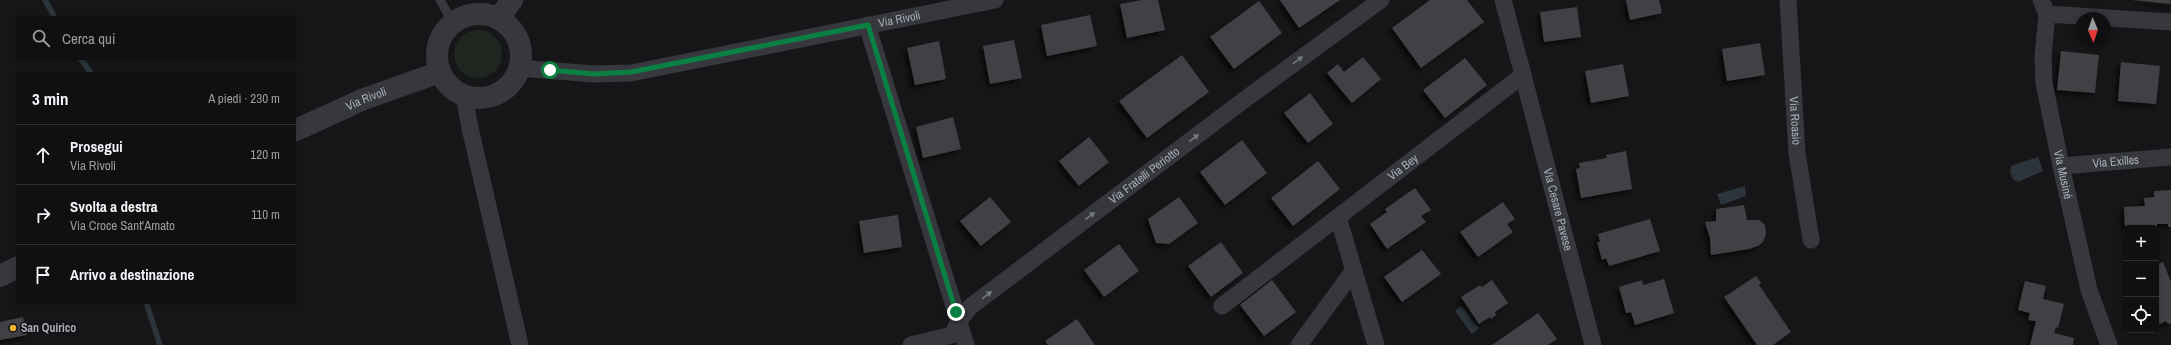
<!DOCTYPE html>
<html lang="it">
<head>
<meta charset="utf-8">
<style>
  body { margin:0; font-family:"Archivo Narrow",sans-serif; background:#19191b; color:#f1f3f6 }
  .controls { position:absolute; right:12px; bottom:12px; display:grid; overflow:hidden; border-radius:6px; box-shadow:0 2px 6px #0003 }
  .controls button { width:36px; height:36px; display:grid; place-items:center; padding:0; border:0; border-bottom:1px solid #303032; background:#101012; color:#f1f3f6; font:20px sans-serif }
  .compass { position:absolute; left:2075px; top:12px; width:36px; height:36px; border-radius:50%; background:#101012; box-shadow:0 2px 6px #0003; rotate:178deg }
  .stop { position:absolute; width:12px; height:12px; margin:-9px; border:3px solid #0b8043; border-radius:50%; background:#fff }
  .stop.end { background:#0b8043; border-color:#fff; box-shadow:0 1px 4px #0008 }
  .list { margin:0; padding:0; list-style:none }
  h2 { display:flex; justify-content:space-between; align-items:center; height:52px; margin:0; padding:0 16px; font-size:17px }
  h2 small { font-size:13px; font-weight:400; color:#9c9d9f }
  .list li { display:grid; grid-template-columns:26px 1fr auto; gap:12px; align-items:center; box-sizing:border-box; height:60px; padding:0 16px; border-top:1px solid #303032 }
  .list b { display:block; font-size:15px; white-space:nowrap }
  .list p { margin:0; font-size:13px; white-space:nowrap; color:#9c9d9f }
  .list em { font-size:13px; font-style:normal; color:#9c9d9f }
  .icon { flex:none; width:22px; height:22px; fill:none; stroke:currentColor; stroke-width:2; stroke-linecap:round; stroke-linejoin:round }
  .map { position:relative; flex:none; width:2171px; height:345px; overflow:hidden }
  .search { position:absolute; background:#101012; box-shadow:0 2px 6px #0003; left:16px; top:16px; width:280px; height:44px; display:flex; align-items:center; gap:10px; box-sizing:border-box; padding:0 14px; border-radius:6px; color:#9c9d9f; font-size:15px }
  .panel { position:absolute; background:#101012; box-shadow:0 2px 6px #0003; left:16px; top:72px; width:280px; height:232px; border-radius:6px }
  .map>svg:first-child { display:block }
  .green { fill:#1e261f }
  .water { fill:#2c353c }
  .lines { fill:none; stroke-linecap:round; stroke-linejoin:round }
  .stream { stroke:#2c353c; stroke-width:5.5 }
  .building { fill:#404145; filter:url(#shadow) }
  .service { stroke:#37383d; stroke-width:9 }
  .minor { stroke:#37383d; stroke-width:17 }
  .tertiary { stroke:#37383d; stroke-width:22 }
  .oneway { fill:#757881 }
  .route { stroke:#0b8043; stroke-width:5 }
  .poi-dot { fill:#f2b134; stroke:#111113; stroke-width:1.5 }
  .labels { text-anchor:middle; stroke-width:3; stroke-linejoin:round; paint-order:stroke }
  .street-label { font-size:12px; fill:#a8adb8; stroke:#111113 }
  .poi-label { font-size:12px; font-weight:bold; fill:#a8adb8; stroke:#111113; text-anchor:start }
</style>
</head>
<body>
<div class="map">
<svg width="2171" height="345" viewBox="0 0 2171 345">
  <defs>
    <filter id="shadow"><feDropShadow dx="-3.5" dy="3.5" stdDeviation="2" flood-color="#0009"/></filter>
  </defs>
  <rect width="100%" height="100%" fill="#161618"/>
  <!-- green -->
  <circle class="green" cx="478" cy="54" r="24"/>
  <!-- water -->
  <g class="water">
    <polygon points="2038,157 2043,171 2018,182 2013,179 2010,172 2011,166"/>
    <polygon points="1745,186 1746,196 1721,205 1717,194"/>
    <polygon points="1462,306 1479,328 1472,334 1455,311"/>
  </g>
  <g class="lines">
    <!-- stream -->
    <g class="stream">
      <polyline points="45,0 55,18"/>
      <polyline points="80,58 92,74"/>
      <polyline points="146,302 160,345"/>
    </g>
  </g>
  <!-- building -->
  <g class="building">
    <polygon points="1142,0 1158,0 1165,30 1127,38 1120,4"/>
    <polygon points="1280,0 1340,0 1299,28"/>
    <polygon points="1430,0 1467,0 1484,22 1421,68 1392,28"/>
    <polygon points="1626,0 1659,0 1662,13 1630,20"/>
    <polygon points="2132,0 2171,0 2170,4"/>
    <polygon points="1259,1 1282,33 1234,69 1210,37"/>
    <polygon points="1577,7 1581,37 1544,42 1540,12"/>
    <polygon points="1090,15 1097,46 1047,56 1041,25"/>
    <polygon points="1014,40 1022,78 990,84 983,46"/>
    <polygon points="939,41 946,79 915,85 907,48"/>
    <polygon points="1760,43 1765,75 1727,81 1722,49"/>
    <polygon points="2061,51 2099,55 2095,93 2057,90"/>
    <polygon points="1182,55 1209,92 1147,138 1119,101"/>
    <polygon points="1363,57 1381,79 1352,103 1327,73 1338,64 1344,72"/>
    <polygon points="1465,58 1487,85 1445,118 1423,90"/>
    <polygon points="2121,62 2160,66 2156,104 2118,101"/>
    <polygon points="1623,64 1629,96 1591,103 1585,71"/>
    <polygon points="1310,93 1333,124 1308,143 1284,113"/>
    <polygon points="953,117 961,149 923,158 916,127"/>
    <polygon points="1089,137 1109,162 1079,186 1059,161"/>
    <polygon points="1242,140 1267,173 1225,205 1200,172"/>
    <polygon points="1626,151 1632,189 1581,198 1576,169 1580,168 1579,163 1607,158 1606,155"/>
    <polygon points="1318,161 1340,189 1293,226 1271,198"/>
    <polygon points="1415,188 1431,210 1421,216 1426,222 1387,249 1370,224 1387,212 1385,209"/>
    <polygon points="2171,190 2171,227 2168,227 2168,224 2157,224 2157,227 2125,227 2124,207 2145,206 2144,198 2154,197 2154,191"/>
    <polygon points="990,197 1011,222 981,246 960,221"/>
    <polygon points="1179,197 1198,223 1169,244 1156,243 1148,219"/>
    <polygon points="1503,202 1515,219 1507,224 1513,232 1478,257 1460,232"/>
    <polygon points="1744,205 1747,220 1759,220 1765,225 1766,234 1763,242 1758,246 1749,249 1711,255 1710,238 1705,222 1716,221 1716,209"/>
    <polygon points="898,215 902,247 864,253 859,221"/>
    <polygon points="1650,219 1660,251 1609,266 1606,258 1602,260 1597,242 1600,242 1598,234"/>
    <polygon points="1221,242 1243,273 1211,297 1188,266"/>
    <polygon points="1119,244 1139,271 1104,297 1084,270"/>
    <polygon points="1422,250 1441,274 1402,302 1384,277"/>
    <polygon points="2163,262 2171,282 2171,323 2168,324 2166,321 2156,326 2156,265"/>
    <polygon points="1756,276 1761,283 1759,285 1791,332 1773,345 1757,345 1724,297"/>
    <polygon points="1664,279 1674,313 1635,325 1631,312 1626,313 1619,287 1642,280 1643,285"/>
    <polygon points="1272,280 1296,312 1264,336 1240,305"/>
    <polygon points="1492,280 1508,303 1495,312 1496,315 1491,319 1490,317 1479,324 1461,297 1480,285 1482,287"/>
    <polygon points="2025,281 2046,286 2043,299 2064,304 2058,328 2056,327 2054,333 2074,338 2073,345 2030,345 2036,321 2028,320 2030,313 2018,310"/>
    <polygon points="1538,313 1557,339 1548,345 1492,345"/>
    <polygon points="23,317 27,335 0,340 0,322"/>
    <polygon points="1077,319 1095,345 1048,345 1045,341"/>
  </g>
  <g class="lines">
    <!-- service -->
    <polyline class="service" points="440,0 453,23"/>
    <!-- minor -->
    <g class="minor">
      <path id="s1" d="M 1788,0 L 1797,153 L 1811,240"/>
      <path id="s2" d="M 2041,0 L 2047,14 L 2043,56 L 2044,83 L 2061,166 L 2089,290 L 2109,345"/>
      <polyline points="2047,14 2171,22"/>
      <polyline points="867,25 966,345"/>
      <path id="s3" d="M 519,68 L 594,74 L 631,73 L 995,0"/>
      <path id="s4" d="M 1523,75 L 1593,345"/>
      <polyline points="464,95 470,128 520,345"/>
      <path id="s5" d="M 2061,166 L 2171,157"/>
      <polyline points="1338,217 1376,345"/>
      <path id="s6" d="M 1222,306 L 1523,75 L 1503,0"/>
      <path id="s7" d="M 911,345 L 952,335 L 959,321 L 970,307 L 1244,100 L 1381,0"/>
      <polyline points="1299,345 1354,270"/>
    </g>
    <!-- tertiary -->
    <g class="tertiary">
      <circle cx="479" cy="56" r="42"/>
      <polyline points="498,19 512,0"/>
      <path id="s8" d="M 294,131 L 364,99 L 440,72"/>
      <polyline points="0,276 18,267"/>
    </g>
  </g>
  <!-- one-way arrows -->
  <defs><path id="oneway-solid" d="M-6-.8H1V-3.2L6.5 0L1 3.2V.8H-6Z"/></defs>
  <g class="oneway">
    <use href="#oneway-solid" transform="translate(1298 60) rotate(-36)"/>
    <use href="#oneway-solid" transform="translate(1194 138) rotate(-37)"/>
    <use href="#oneway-solid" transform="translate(1090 216) rotate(-37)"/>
    <use href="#oneway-solid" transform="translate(987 295) rotate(-37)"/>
  </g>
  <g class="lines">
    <!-- route -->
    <polyline class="route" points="550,70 594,74 631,72 868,25 956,312"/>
  </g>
  <!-- markers -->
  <circle class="poi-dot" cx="13" cy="328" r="4"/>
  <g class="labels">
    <!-- street labels -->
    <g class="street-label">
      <text dy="4" stroke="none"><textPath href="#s3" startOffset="386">Via Rivoli</textPath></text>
      <text dy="4" stroke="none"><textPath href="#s8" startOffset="79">Via Rivoli</textPath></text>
      <text dy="4" stroke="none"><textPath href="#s1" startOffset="121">Via Roasio</textPath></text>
      <text dy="4" stroke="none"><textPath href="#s5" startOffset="55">Via Exilles</textPath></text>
      <text dy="4" stroke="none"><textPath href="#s6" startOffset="228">Via Bey</textPath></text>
      <text dy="4" stroke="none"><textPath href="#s2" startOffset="178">Via Musiné</textPath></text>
      <text dy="4" stroke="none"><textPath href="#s7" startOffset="294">Via Fratelli Periotto</textPath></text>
      <text dy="4" stroke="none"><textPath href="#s4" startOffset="139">Via Cesare Pavese</textPath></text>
    </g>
    <!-- poi labels -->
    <g class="poi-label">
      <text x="21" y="332">San Quirico</text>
    </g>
  </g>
</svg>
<div class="controls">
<button>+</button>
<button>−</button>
<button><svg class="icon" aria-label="locate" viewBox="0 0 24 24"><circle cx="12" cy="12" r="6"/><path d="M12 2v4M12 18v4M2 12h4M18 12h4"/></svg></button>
</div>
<svg class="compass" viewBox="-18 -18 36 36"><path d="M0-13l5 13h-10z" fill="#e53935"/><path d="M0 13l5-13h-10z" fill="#9c9d9f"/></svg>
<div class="stop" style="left:550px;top:70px"></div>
<div class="stop end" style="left:956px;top:312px"></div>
<div class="search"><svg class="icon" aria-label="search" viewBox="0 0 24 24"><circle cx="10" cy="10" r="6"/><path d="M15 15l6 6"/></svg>Cerca qui</div>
<section class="panel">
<h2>3 min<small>A piedi · 230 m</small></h2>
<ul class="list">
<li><svg class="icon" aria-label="ahead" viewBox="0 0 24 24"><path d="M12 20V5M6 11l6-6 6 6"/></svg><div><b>Prosegui</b><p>Via Rivoli</p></div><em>120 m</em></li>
<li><svg class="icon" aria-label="right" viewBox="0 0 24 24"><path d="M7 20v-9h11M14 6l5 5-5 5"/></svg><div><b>Svolta a destra</b><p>Via Croce Sant'Amato</p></div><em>110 m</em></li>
<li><svg class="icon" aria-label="arrive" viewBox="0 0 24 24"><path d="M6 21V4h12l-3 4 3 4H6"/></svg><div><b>Arrivo a destinazione</b></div></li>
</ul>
</section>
</div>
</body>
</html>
